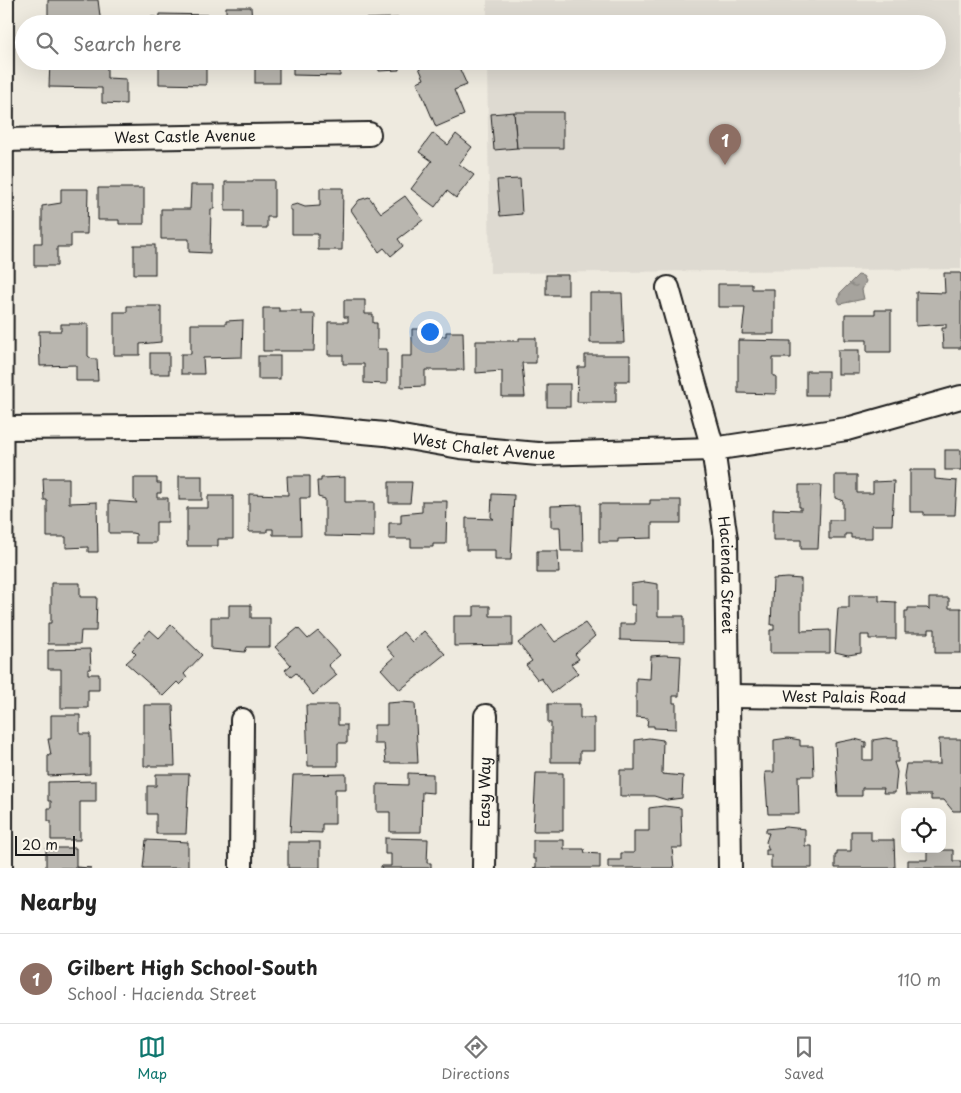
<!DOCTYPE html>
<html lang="en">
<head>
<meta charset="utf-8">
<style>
  body { margin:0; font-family:"Playpen Sans",sans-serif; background:#f2f2f2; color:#222 }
  .controls { position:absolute; right:15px; bottom:15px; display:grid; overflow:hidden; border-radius:10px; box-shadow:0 5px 20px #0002 }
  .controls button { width:45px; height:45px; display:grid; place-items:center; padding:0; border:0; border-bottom:1px solid #e0e0e0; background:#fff; color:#222; font:25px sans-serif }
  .scale { position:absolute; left:15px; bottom:12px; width:60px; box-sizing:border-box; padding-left:5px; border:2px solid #1c1c1c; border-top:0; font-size:14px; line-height:18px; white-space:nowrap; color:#1c1c1c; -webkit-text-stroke:4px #fbf7ec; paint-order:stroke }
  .you { position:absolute; left:429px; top:331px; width:18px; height:18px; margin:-12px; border:4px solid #fff; border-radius:50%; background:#1a73e8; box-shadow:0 0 0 8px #1a73e833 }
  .badge { display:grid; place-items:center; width:32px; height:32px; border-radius:50%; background:#0f766e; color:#fff; font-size:16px; font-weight:700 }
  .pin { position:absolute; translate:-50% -41px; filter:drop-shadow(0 1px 2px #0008) }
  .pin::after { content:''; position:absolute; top:26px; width:18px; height:15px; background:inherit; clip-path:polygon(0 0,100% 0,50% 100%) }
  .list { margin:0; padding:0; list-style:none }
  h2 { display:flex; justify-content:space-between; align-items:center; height:65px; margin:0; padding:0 20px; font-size:21px }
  h2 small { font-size:16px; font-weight:400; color:#767676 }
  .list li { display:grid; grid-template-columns:32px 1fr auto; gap:15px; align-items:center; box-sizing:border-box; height:90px; padding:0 20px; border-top:1px solid #e0e0e0 }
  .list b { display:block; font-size:19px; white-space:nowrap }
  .list p { margin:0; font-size:16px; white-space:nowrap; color:#767676 }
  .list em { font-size:16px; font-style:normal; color:#767676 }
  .icon { flex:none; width:28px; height:28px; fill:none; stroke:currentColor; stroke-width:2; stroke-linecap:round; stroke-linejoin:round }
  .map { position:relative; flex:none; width:961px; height:868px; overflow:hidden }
  .search { position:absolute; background:#fff; box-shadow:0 5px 20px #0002; left:15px; right:15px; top:15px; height:55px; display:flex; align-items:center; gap:12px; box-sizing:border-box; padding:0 18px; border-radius:28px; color:#767676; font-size:19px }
  .sheet { height:155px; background:#fff }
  nav { display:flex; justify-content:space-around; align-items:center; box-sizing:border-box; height:70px; border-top:1px solid #e0e0e0; background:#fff; font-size:14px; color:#767676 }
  nav a { display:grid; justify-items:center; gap:2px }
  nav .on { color:#0f766e }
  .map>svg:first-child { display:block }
  .built { fill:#dedad1 }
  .water { fill:url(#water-ripples); stroke:#6f6d69 }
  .building { fill:#b9b6af; stroke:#1c1c1c }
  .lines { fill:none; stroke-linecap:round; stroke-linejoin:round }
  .minor-casing { stroke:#1c1c1c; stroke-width:26 }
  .minor { stroke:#fbf7ec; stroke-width:22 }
  .labels { text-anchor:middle; stroke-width:4.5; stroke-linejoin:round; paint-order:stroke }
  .street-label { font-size:15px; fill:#1c1c1c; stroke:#fbf7ec }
</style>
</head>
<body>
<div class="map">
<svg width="961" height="868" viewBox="0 0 961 868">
  <defs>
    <pattern id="water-ripples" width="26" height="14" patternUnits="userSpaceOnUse" patternTransform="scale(1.25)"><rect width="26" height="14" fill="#a6a39d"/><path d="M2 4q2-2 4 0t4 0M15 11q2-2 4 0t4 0" fill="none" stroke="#86847f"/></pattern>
  </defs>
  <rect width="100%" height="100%" fill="#eeeadf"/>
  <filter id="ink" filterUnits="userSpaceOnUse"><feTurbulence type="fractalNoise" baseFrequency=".02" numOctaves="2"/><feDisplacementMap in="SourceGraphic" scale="10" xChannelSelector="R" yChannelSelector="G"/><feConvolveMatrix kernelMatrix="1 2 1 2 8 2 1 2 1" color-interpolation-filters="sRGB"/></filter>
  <g filter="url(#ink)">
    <!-- built -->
    <polygon class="built" points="487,0 961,0 961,269 490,273 487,61 937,61 937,24 487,24"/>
    <!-- water -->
    <polygon class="water" points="858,275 863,276 866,281 862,290 864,299 840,304 838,300 840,293"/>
    <!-- building -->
    <g class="building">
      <polygon points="48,0 98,0 101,24 56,24 56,20 48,20"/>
      <polygon points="226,7 251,7 252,24 226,24"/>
      <polygon points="160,14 216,15 216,24 159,24"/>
      <rect x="129" y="17" width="26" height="7"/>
      <polygon points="399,18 399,24 350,24 350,19"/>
      <polygon points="50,61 107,61 107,78 126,79 126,104 102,103 102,88 49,87"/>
      <polygon points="159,61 206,61 206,85 159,84"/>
      <rect x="255" y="61" width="24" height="22"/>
      <polygon points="293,61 340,61 340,76 293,75"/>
      <polygon points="378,61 399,61 399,70 379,71"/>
      <polygon points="416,61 441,61 444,68 457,63 467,85 454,90 464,115 436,127 417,82 424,79"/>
      <polygon points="514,112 517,148 494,150 491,114"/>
      <polygon points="514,112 563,112 563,148 517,148"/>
      <polygon points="433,133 448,145 456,134 472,147 459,164 474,175 456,198 447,191 435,207 411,189 432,161 419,152"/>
      <polygon points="520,179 522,214 500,216 497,180"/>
      <polygon points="253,180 274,180 274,217 267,217 267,228 243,228 243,211 225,211 225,182 253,182"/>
      <polygon points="191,185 214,185 214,209 211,209 210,253 189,252 189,239 161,239 161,209 190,209"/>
      <polygon points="98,188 144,188 144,224 119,224 119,220 98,220"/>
      <polygon points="320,188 343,188 342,250 318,250 318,234 292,234 292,210 290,210 290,206 297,204 305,207 320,206"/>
      <polygon points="61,189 88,189 87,234 71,234 71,247 57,247 57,266 34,266 34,243 42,243 42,206 61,203"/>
      <polygon points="405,196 423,220 398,239 403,246 391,256 384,248 379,252 351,210 359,200 369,197 381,213"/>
      <rect x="134" y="245" width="21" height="29"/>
      <polygon points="944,273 961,273 961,348 943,348 942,328 946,328 946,324 916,326 916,292 945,293"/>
      <rect x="546" y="275" width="22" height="20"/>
      <polygon points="718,284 752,284 752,289 774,289 774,334 742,334 745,307 718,307"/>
      <polygon points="590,293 622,293 624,343 590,343"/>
      <polygon points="344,300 365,300 365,314 373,314 373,323 377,323 377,349 387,349 387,384 364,383 364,364 343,364 343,355 328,355 328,322 348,322 348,317 344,317"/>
      <polygon points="127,306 161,306 161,342 140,344 140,355 114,355 114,312 127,312"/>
      <polygon points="263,308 279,308 279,311 301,311 301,314 315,314 314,351 263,351"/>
      <polygon points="875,310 891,310 891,352 867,352 867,340 845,340 845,314 875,314"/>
      <polygon points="243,320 242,357 203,358 204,374 181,374 181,354 191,354 191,324 226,324 226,321"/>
      <polygon points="61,324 88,324 88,356 92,359 97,359 98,381 76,381 76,365 40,366 39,331 61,331"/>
      <polygon points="412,329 439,329 439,336 446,336 446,332 463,332 464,370 425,370 425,386 401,387 401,356 412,356"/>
      <polygon points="519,338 536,338 536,363 522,363 525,397 502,397 502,371 476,373 476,341 519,341"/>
      <polygon points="738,340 791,341 791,358 773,358 773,376 776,376 776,394 738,393"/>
      <rect x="838" y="350" width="21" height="24"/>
      <rect x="150" y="353" width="19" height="21"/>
      <polygon points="585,355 630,355 630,381 616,381 616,402 577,402 578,367 585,367"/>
      <rect x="258" y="356" width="22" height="23"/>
      <rect x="806" y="371" width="22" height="24"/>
      <rect x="547" y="384" width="23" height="23"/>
      <rect x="945" y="450" width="16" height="20"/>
      <polygon points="910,470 935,470 935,479 957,481 955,515 924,515 924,512 910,512"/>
      <polygon points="835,475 857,475 857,493 873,493 873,482 894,481 892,525 872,525 872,538 851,538 851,534 845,534 845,539 829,539 829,520 843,520 843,501 835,498"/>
      <rect x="179" y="476" width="23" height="24"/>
      <polygon points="287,476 310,476 310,498 300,498 301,535 273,535 273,529 267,529 267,532 249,532 249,494 288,495"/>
      <polygon points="345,477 345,502 374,502 374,537 325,536 325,499 318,497 317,481 321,481 321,478"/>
      <polygon points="43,478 69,478 69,503 97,502 98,552 88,552 88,547 66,548 66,537 47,537 47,500 44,500"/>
      <polygon points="134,478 157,478 157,483 161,483 161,493 157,493 157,498 168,498 168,522 156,522 156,543 136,543 136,534 132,533 109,533 109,501 137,503 134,499"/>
      <polygon points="389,482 412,482 410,503 389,503"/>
      <polygon points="799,485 821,485 818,549 801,549 801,540 773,540 773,509 801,510 801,507 799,507"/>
      <polygon points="492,494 514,495 511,560 495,560 495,550 466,550 466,518 494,519 491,517"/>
      <polygon points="208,496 233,496 233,539 218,539 218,546 187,546 187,508 208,508"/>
      <polygon points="650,500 681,500 681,523 652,523 652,538 618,539 618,542 599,542 599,504 650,504"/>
      <polygon points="422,501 447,501 446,544 433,544 433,547 411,547 411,539 389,539 389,523 401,523 401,514 422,512"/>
      <polygon points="582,505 583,551 561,551 560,527 551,527 551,506"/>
      <polygon points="537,551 558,551 559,573 537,573"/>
      <polygon points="788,578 801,579 801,631 830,630 830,653 770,653 770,630 774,630 774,625 771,625 773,579"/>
      <polygon points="645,582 658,584 658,616 684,616 684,642 620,640 620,624 635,624 635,605 631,605 631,584"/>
      <polygon points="51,583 80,583 80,597 97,597 96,631 81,631 80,644 48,644 48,623 51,623"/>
      <polygon points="849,595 879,595 879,601 896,602 896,639 869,639 869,635 861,635 861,653 848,655 835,652 838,608 849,608"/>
      <polygon points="929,598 949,598 949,608 961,608 961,653 935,653 935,629 929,629 929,633 905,633 905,611 908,611 908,608 927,608 929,610"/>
      <polygon points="229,605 251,605 251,618 270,618 270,647 247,647 245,652 211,649 211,617 229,617"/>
      <polygon points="474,606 490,606 490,616 512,616 512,645 454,646 454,616 474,616"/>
      <polygon points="585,623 595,636 575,654 579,659 571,664 578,673 552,693 541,678 538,680 526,665 532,661 518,643 542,625 555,642"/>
      <polygon points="171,625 202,655 184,674 187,678 180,685 177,682 163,696 126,663 136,654 132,650 150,630 159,638"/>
      <polygon points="298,628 308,639 318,631 340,655 328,665 337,675 313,695 296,673 291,677 285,670 291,665 275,647"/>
      <polygon points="424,631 445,654 400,690 381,669 395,657 386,647 403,632 412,642"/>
      <polygon points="90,649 91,669 88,669 88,674 99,674 99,690 88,690 88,708 61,708 61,669 48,669 48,650"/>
      <polygon points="664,655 681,656 679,696 673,696 673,703 676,703 676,729 654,728 654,726 647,726 648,718 636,717 636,678 650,679 651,656"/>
      <polygon points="401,702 415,703 418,763 386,763 384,744 374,744 374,725 387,725 387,703"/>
      <polygon points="548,704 580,704 580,718 594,718 594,751 580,751 580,762 551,762 551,723 548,723"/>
      <polygon points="144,705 173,705 175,766 144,766"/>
      <polygon points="306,705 338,705 338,725 347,725 347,743 338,743 338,766 308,766"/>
      <polygon points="51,715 80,715 80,734 90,734 90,774 48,776 48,755 51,755 48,739 51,739"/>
      <polygon points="649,738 663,740 662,774 683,776 682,798 667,800 654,796 620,796 620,770 635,770 635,740"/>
      <polygon points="788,738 800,740 800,746 813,746 814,776 798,776 799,814 768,814 765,772 774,772 774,740"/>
      <polygon points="886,738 898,740 898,762 894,762 897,772 895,793 883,793 884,788 862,788 862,796 838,796 835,743 855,739 866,742 866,747 863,747 863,760 873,760 873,740"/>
      <polygon points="939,739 961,739 961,811 953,811 944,800 931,800 931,795 906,795 904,776 906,764 940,764"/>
      <polygon points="408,773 433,774 433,793 422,792 421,832 390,832 390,812 377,812 377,784 408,785"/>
      <polygon points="536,773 563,773 563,831 533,831"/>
      <polygon points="156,774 189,774 186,834 156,834 156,814 147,814 147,786 156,786"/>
      <polygon points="346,774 346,789 335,789 335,824 322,824 322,833 290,832 293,775"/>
      <polygon points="96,781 96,802 80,802 80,840 51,840 51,821 48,821 48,808 51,808 51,801 48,801 48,782"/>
      <polygon points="664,806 681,808 682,848 672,848 674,868 608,868 608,860 621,860 621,853 634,853 634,831 649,831 649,808"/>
      <polygon points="786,827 805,829 805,846 812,846 812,868 771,868 771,855 766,855 766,850 769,850 766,842 769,833 766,833 766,829"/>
      <polygon points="851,831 871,831 871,840 894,840 895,868 835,868 835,855 837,855 837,851 851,851"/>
      <polygon points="385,838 428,839 427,863 431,863 431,868 381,868 381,866 391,866 391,854 385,854"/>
      <polygon points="146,840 188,842 188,868 143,868"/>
      <polygon points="533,840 564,840 564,849 584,849 585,853 600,854 600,868 533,868 536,867 536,859 533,859"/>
      <rect x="288" y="842" width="32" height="26"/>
      <polygon points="46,848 76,848 76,867 91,868 46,868"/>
      <polygon points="927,850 953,850 953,861 961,861 961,868 908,868 908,860 927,860"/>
    </g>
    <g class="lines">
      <defs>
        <g id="minor">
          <path id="s1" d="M 0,140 L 369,134"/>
          <path id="s2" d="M 668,288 L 713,449 L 726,539 L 730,868"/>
          <path id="s3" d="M 0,428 L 297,426 L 385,434 L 460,447 L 538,454 L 713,449 L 847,429 L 961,397"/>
          <path id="s4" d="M 728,696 L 961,699"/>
          <polyline points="1,868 2,0"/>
          <polyline points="241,868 242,720"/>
          <path id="s5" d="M 484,868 L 486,716"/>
        </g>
      </defs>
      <!-- minor casing -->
      <use href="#minor" class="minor-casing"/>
      <!-- minor -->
      <use href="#minor" class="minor"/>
    </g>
  </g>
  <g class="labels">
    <!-- street labels -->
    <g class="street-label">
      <text dy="5" stroke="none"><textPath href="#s1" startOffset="185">West Castle Avenue</textPath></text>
      <text dy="5" stroke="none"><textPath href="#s3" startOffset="485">West Chalet Avenue</textPath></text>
      <text dy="5" stroke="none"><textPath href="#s2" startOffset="294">Hacienda Street</textPath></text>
      <text dy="5" stroke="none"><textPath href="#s4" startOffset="116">West Palais Road</textPath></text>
      <text dy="5" stroke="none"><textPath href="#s5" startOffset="76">Easy Way</textPath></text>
    </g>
  </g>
</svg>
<div class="controls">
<button><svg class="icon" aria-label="locate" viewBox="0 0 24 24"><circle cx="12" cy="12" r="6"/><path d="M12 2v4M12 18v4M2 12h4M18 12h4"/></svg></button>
</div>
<div class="scale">20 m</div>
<div class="you"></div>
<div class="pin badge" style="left:725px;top:165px;background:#8d6e63">1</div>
<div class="search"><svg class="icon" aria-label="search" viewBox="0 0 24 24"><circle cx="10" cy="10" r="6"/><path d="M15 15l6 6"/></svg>Search here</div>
</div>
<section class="sheet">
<h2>Nearby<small></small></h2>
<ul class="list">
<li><span class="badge" style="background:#8d6e63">1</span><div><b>Gilbert High School-South</b><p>School · Hacienda Street</p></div><em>110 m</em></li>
</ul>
</section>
<nav>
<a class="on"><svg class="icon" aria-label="map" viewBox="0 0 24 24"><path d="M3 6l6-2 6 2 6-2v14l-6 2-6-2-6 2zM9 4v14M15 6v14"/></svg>Map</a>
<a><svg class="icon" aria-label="directions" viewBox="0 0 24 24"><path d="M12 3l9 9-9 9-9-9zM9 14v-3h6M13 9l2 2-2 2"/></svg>Directions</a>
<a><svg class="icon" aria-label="saved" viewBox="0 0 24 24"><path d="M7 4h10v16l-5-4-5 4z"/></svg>Saved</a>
</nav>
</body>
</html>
